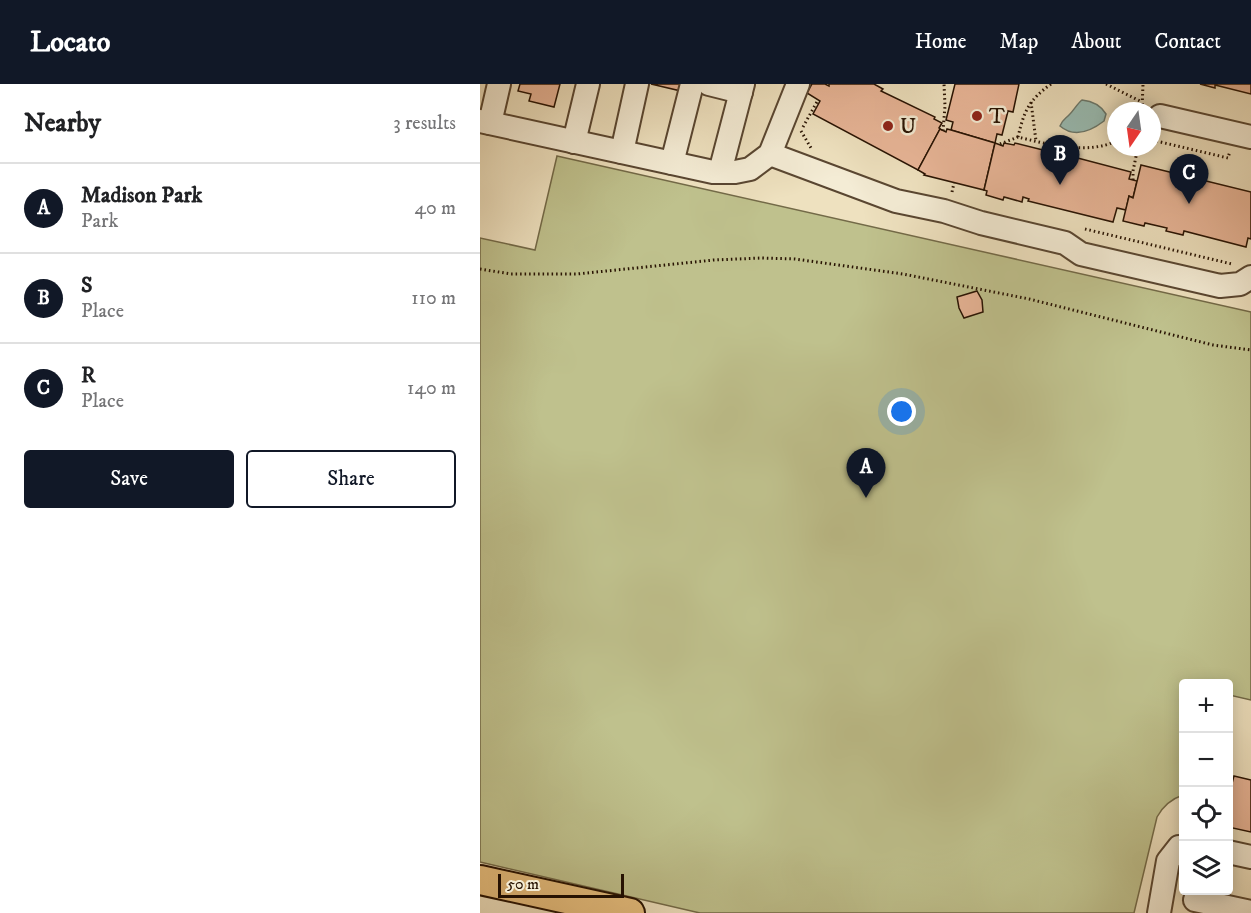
<!DOCTYPE html>
<html lang="en">
<head>
<meta charset="utf-8">
<style>
  body { margin:0; font-family:"IM FELL DW Pica",serif; background:#f6f6f6; color:#202124 }
  .controls { position:absolute; right:18px; bottom:18px; display:grid; overflow:hidden; border-radius:6px; box-shadow:0 3px 15px #0003 }
  .controls button { width:54px; height:54px; display:grid; place-items:center; padding:0; border:0; border-bottom:2px solid #e0e0e0; background:#fff; color:#202124; font:30px sans-serif }
  .compass { position:absolute; left:627px; top:18px; width:54px; height:54px; border-radius:50%; background:#fff; box-shadow:0 3px 15px #0003; rotate:193deg }
  .scale { position:absolute; left:18px; bottom:15px; width:126px; box-sizing:border-box; padding-left:6px; border:3px solid #271202; border-top:0; font-size:16px; line-height:21px; white-space:nowrap; color:#271202; -webkit-text-stroke:4px #f4ecd5; paint-order:stroke }
  .you { position:absolute; left:422px; top:328px; width:21px; height:21px; margin:-15px; border:4px solid #fff; border-radius:50%; background:#1a73e8; box-shadow:0 0 0 9px #1a73e833 }
  .badge { display:grid; place-items:center; width:39px; height:39px; border-radius:50%; background:#111827; color:#fff; font-size:20px; font-weight:700 }
  .pin { position:absolute; translate:-50% -50px; filter:drop-shadow(0 2px 3px #0008) }
  .pin::after { content:''; position:absolute; top:32px; width:21px; height:18px; background:inherit; clip-path:polygon(0 0,100% 0,50% 100%) }
  .list { margin:0; padding:0; list-style:none }
  h2 { display:flex; justify-content:space-between; align-items:center; height:78px; margin:0; padding:0 24px; font-size:26px }
  h2 small { font-size:20px; font-weight:400; color:#757577 }
  .list li { display:grid; grid-template-columns:39px 1fr auto; gap:18px; align-items:center; box-sizing:border-box; height:90px; padding:0 24px; border-top:2px solid #e0e0e0 }
  .list b { display:block; font-size:22px; white-space:nowrap }
  .list p { margin:0; font-size:20px; white-space:nowrap; color:#757577 }
  .list em { font-size:20px; font-style:normal; color:#757577 }
  .actions { display:flex; gap:12px; padding:18px 24px }
  .actions a { flex:1; padding:14px 0; border:2px solid #111827; border-radius:6px; text-align:center; font-size:21px; color:#111827 }
  .actions .main { background:#111827; color:#fff }
  .icon { flex:none; width:33px; height:33px; fill:none; stroke:currentColor; stroke-width:2; stroke-linecap:round; stroke-linejoin:round }
  .map { position:relative; flex:none; width:771px; height:829px; overflow:hidden }
  header { display:flex; align-items:center; gap:36px; box-sizing:border-box; height:84px; padding:0 30px; background:#111827; color:#fff }
  header strong { font-size:28px }
  nav { display:flex; gap:33px; margin-inline-start:auto; font-size:21px }
  main { display:flex }
  aside { flex:1; background:#fff }
  .map>svg:first-child { display:block }
  .green { fill:#bfc18d; stroke:#736a48; stroke-width:1.5 }
  .water { fill:#99bdb4; stroke:#6b796d; stroke-width:1.5 }
  .building { fill:#e8b597; stroke:#271202; stroke-width:1.5 }
  .lines { fill:none; stroke-linecap:round; stroke-linejoin:round }
  .minor-casing { stroke:#594631; stroke-width:26 }
  .major-casing { stroke:#271202; stroke-width:32 }
  .path { stroke:#271202; stroke-width:3; stroke-dasharray:1.5 3; stroke-linecap:butt }
  .minor { stroke:#f4ecd5; stroke-width:22 }
  .major { stroke:#e7c080; stroke-width:28 }
  .poi-dot { fill:#8f2418; stroke:#f4ecd5; stroke-width:2 }
  .labels { text-anchor:middle; stroke-width:5; stroke-linejoin:round; paint-order:stroke }
  .poi-label { font-size:21px; fill:#271202; stroke:#f4ecd5; text-anchor:start }
</style>
</head>
<body>
<header>
<strong>Locato</strong>
<nav><a>Home</a><a>Map</a><a>About</a><a>Contact</a></nav>
</header>
<main>
<aside>
<h2>Nearby<small>3 results</small></h2>
<ul class="list">
<li><span class="badge">A</span><div><b>Madison Park</b><p>Park</p></div><em>40 m</em></li>
<li><span class="badge">B</span><div><b>S</b><p>Place</p></div><em>110 m</em></li>
<li><span class="badge">C</span><div><b>R</b><p>Place</p></div><em>140 m</em></li>
</ul>
<div class="actions"><a class="main">Save</a><a>Share</a></div>
</aside>
<div class="map">
<svg width="771" height="829" viewBox="0 0 771 829">
  <rect width="100%" height="100%" fill="#eee1bf"/>
  <filter id="stains"><feTurbulence type="fractalNoise" baseFrequency=".00333" numOctaves="4"/><feColorMatrix values="0 0 0 0 .2 0 0 0 0 .09 0 0 0 0 .02 0 0 0 .5 -.17"/></filter>
  <radialGradient id="worn" r=".72"><stop offset=".6" stop-color="#630" stop-opacity="0"/><stop offset="1" stop-color="#630" stop-opacity=".3"/></radialGradient>
  <!-- green -->
  <path class="green" d="M 77,72 L 771,228 L 771,616 L 749,611 L 748,600 L 704,600 L 703,711 C 691,715 683,722 677,733 L 654,829 L 220,829 L 0,778 L 0,154 L 55,166 Z"/>
  <!-- water -->
  <path class="water" d="M 602,16 C 612,17 620,20 626,30 L 624,37 C 611,47 594,54 580,42 C 582,36 585,35 589,31 C 594,26 597,20 602,16 Z"/>
  <!-- building -->
  <g class="building">
    <polygon points="40,0 80,0 74,23 49,17 51,10 38,7"/>
    <polygon points="171,0 203,0 201,7"/>
    <polygon points="332,0 345,0 349,2 349,0 394,0 403,5 401,7 455,33 454,35 462,39 459,44 460,45 438,86 333,30 340,17 327,9"/>
    <polygon points="475,0 539,0 533,28 528,27 522,51 517,50 515,59 471,46 473,38 466,36"/>
    <polygon points="720,0 771,0 771,10 735,1 735,4"/>
    <polygon points="460,45 466,48 467,45 471,46 515,59 504,106 444,91 445,90 438,86"/>
    <polygon points="515,59 523,62 524,59 534,61 535,59 571,68 571,67 651,88 649,95 657,97 653,114 649,112 646,126 637,124 633,138 548,117 549,115 543,113 542,118 524,113 523,116 506,111 507,107 504,106"/>
    <polygon points="661,81 771,108 771,155 768,154 766,163 704,147 703,151 686,147 687,144 665,139 664,142 643,137 649,112 653,114"/>
    <polygon points="497,207 502,216 503,228 484,234 479,224 477,213"/>
    <polygon points="754,692 771,696 771,748 748,743 748,714"/>
  </g>
  <g class="lines">
    <defs>
      <g id="minor">
        <polyline points="229,0 261,8"/>
        <polyline points="680,32 771,53"/>
        <polyline points="0,37 233,88 255,88 270,85 290,70 318,0"/>
        <polyline points="10,39 19,0"/>
        <polyline points="94,58 108,0"/>
        <polyline points="142,68 157,0"/>
        <polyline points="290,70 416,117 464,127 501,139 585,159 601,170 740,202 760,200 771,193"/>
        <polyline points="192,79 212,0"/>
        <polyline points="240,88 263,0"/>
        <polyline points="748,768 771,773"/>
        <polyline points="715,816 771,828"/>
        <polyline points="679,829 688,777 699,763 704,763"/>
      </g>
      <polyline id="major" points="0,796 150,829"/>
    </defs>
    <!-- minor casing -->
    <use href="#minor" class="minor-casing"/>
    <!-- major casing -->
    <use href="#major" class="major-casing"/>
    <!-- path -->
    <g class="path">
      <path d="M 571,0 C 549,16 544,27 538,53 C 566,60 609,71 636,57"/>
      <polyline points="626,0 662,18"/>
      <polyline points="551,18 556,57"/>
      <polyline points="662,25 663,0"/>
      <polyline points="323,43 338,16"/>
      <polyline points="321,47 331,64"/>
      <polyline points="463,47 465,22 464,0"/>
      <polyline points="672,56 748,74 750,67"/>
      <polyline points="520,60 538,53"/>
      <polyline points="653,96 653,87 658,63"/>
      <polyline points="472,108 474,99"/>
      <polyline points="605,145 752,180"/>
      <polyline points="0,185 31,190 97,190 234,176 282,174 315,175 423,190 549,215 733,261 771,266"/>
    </g>
    <!-- minor -->
    <use href="#minor" class="minor"/>
    <!-- major -->
    <use href="#major" class="major"/>
  </g>
  <!-- markers -->
  <g class="poi-dot">
    <circle cx="497" cy="32" r="6"/>
    <circle cx="408" cy="42" r="6"/>
  </g>
  <g class="labels">
    <!-- poi labels -->
    <g class="poi-label">
      <text x="509" y="39">T</text>
      <text x="420" y="49">U</text>
    </g>
  </g>
  <rect width="100%" height="100%" filter="url(#stains)"/>
  <rect width="100%" height="100%" fill="url(#worn)"/>
</svg>
<div class="controls">
<button>+</button>
<button>−</button>
<button><svg class="icon" aria-label="locate" viewBox="0 0 24 24"><circle cx="12" cy="12" r="6"/><path d="M12 2v4M12 18v4M2 12h4M18 12h4"/></svg></button>
<button><svg class="icon" aria-label="layers" viewBox="0 0 24 24"><path d="M12 4l9 5-9 5-9-5zM3 14l9 5 9-5"/></svg></button>
</div>
<svg class="compass" viewBox="-18 -18 36 36"><path d="M0-13l5 13h-10z" fill="#e53935"/><path d="M0 13l5-13h-10z" fill="#757577"/></svg>
<div class="scale">50 m</div>
<div class="you"></div>
<div class="pin badge" style="left:386px;top:414px">A</div>
<div class="pin badge" style="left:580px;top:101px">B</div>
<div class="pin badge" style="left:709px;top:120px">C</div>
</div>
</main>
</body>
</html>
